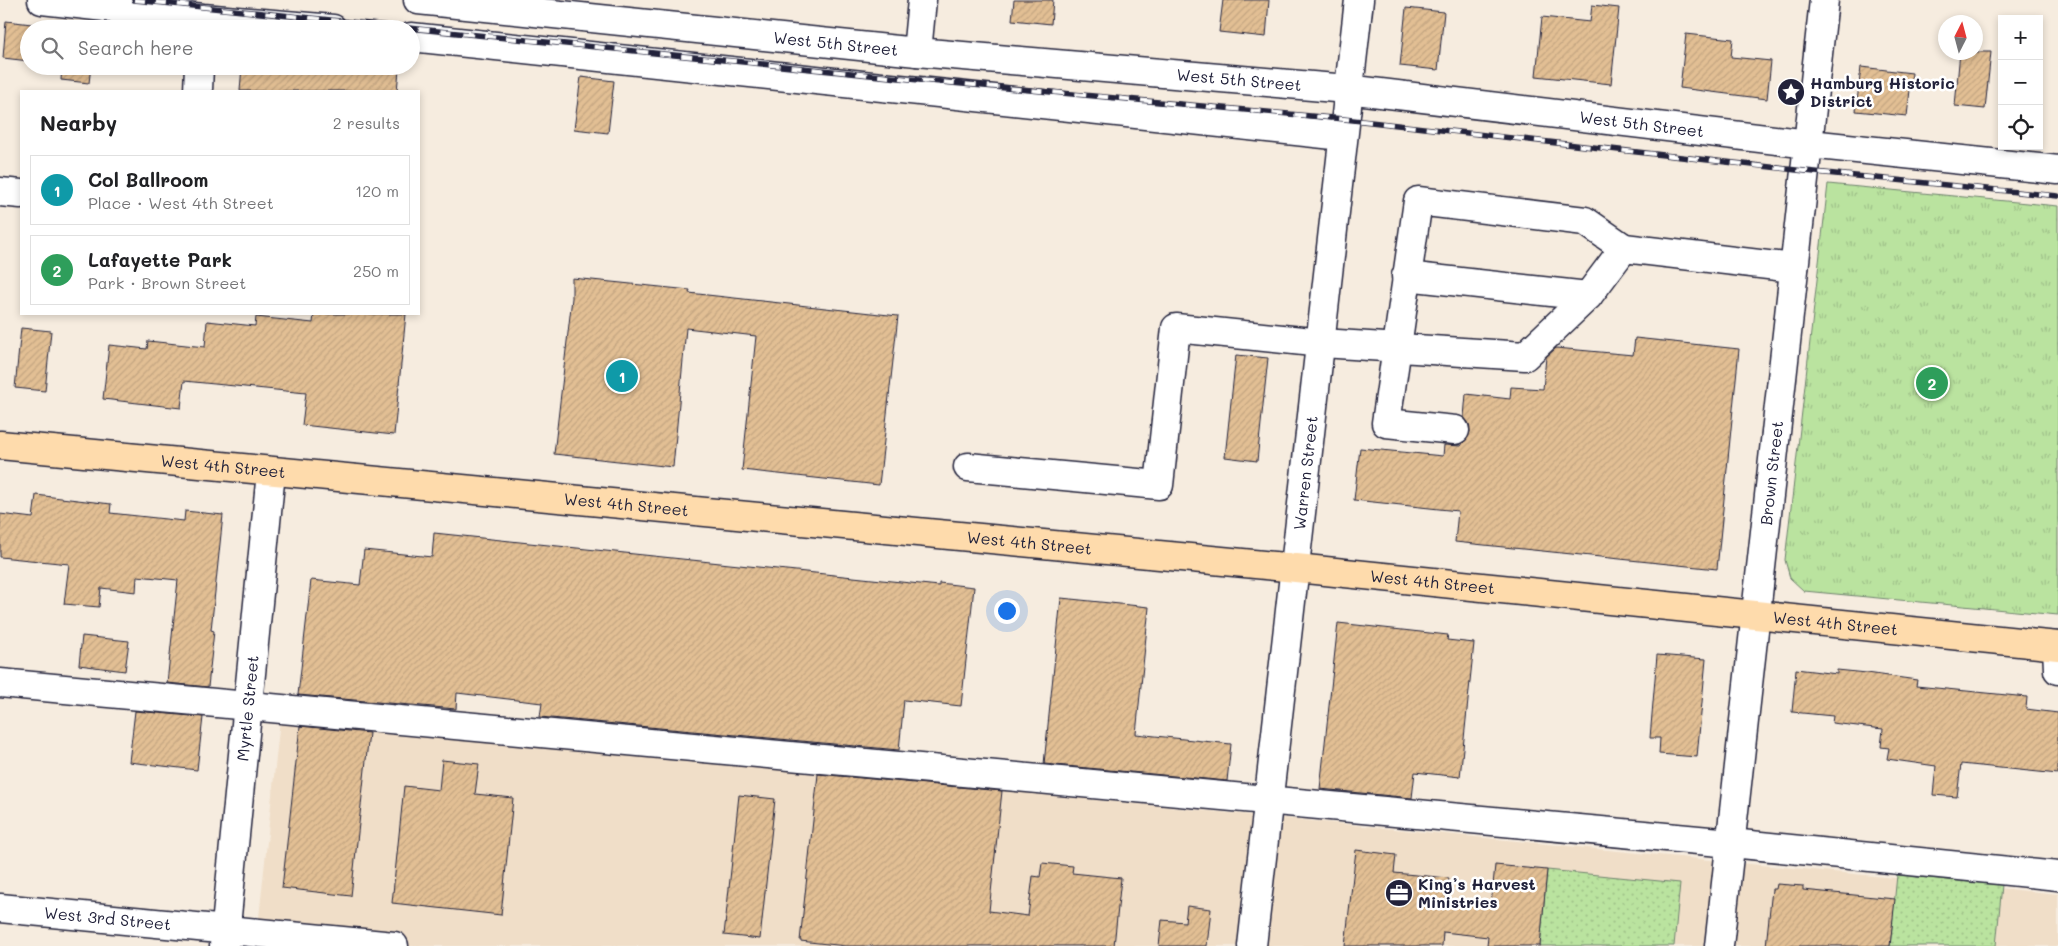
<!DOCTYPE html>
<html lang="en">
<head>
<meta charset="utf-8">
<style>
  body { margin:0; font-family:Mali,sans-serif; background:#f6f6f6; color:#202124 }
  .controls { position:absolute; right:15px; top:15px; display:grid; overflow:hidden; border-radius:0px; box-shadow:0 2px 8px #0003 }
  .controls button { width:45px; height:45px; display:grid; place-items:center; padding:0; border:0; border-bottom:1px solid #e0e0e0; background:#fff; color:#202124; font:25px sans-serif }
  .compass { position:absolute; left:1938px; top:15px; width:45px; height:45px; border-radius:50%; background:#fff; box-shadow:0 2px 8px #0003; rotate:6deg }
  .you { position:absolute; left:1006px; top:610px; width:18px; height:18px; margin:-12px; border:4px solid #fff; border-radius:50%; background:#1a73e8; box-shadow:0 0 0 8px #1a73e833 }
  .badge { display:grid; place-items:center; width:32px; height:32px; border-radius:50%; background:#0f766e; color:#fff; font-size:16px; font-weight:700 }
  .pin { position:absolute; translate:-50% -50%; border:2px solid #fff; box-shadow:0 1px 5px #0006 }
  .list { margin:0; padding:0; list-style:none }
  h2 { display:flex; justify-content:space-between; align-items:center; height:65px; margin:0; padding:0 20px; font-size:21px }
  h2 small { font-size:16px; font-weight:400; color:#757577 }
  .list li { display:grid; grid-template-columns:32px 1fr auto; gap:15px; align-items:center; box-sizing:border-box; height:70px; margin:0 10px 10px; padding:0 10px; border:1px solid #e0e0e0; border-radius:0px }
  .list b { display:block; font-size:19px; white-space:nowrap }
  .list p { margin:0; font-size:16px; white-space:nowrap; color:#757577 }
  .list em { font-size:16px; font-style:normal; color:#757577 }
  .icon { flex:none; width:28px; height:28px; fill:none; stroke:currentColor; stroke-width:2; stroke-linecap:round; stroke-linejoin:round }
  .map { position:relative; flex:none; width:2058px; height:946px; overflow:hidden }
  .search { position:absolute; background:#fff; box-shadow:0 2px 8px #0003; left:20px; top:20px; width:400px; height:55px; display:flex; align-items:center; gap:12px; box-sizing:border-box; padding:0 18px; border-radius:28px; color:#757577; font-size:19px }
  .panel { position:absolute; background:#fff; box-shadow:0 2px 8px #0003; left:20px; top:90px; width:400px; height:225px; border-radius:0px }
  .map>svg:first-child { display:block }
  .built { fill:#f0dec8 }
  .grass { fill:url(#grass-dots); stroke:#6e826d }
  .park { fill:url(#park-tufts); stroke:#6e826d }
  .building { fill:url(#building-hatch); stroke:#22223b }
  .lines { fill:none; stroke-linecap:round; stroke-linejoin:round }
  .minor-casing { stroke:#22223b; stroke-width:31 }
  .major-casing { stroke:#22223b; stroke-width:31 }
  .minor { stroke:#fff; stroke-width:28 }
  .major { stroke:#fedbac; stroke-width:28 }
  .rail-casing { stroke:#22223b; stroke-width:5.5 }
  .rail { stroke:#fff; stroke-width:4; stroke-dasharray:11; stroke-linecap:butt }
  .labels { text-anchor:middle; stroke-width:5; stroke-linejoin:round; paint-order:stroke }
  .street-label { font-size:16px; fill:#22223b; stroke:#fff }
  .poi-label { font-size:16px; font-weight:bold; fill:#22223b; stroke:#fff; text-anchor:start }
</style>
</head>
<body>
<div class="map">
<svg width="2058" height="946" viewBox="0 0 2058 946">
  <defs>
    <pattern id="grass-dots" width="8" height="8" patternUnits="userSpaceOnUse" patternTransform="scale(1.25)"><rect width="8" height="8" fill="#bae39f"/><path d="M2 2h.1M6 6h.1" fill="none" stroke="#a0c28a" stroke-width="1.8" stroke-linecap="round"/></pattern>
    <pattern id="park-tufts" width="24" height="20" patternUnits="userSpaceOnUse" patternTransform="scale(1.25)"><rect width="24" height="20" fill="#bae39f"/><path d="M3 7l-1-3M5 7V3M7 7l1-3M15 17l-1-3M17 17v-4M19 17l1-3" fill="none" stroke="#a0c28a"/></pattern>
    <pattern id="building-hatch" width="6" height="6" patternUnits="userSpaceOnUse" patternTransform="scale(1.25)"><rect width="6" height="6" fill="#e2bf94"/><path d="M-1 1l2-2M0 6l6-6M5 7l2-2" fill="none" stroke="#c2a480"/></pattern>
  </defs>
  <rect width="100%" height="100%" fill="#f6ecdf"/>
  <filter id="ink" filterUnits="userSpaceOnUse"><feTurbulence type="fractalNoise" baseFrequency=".02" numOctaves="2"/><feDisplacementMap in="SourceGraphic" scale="10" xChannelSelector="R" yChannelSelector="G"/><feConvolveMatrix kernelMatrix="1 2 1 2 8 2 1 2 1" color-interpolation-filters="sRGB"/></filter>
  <g filter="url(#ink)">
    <!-- built -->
    <polygon class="built" points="280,720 2058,894 2058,946 256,946"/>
    <!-- grass -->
    <g class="grass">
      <polygon points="1547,870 1680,883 1674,946 1540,946"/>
      <polygon points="1897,875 2002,885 1996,946 1890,946"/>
    </g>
    <!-- park -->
    <polygon class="park" points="1828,184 2058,206 2058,615 1804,591 1790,578 1785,560"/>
    <!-- building -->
    <g class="building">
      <polygon points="1014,0 1053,0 1051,24 1012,20"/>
      <polygon points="1223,0 1269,0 1266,37 1219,32"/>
      <polygon points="1592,5 1619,8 1611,84 1536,76 1542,17 1590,22"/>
      <polygon points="1406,8 1444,12 1438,70 1400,66"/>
      <polygon points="6,21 66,28 66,25 95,28 29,29 29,61 3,58"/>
      <polygon points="1686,34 1733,39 1731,57 1771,61 1767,99 1680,88"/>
      <polygon points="1960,52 1991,52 1985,109 1955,106"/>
      <polygon points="62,66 91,66 89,83 61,80"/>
      <polygon points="242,66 361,66 399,70 397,91 240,91"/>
      <polygon points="1861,67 1912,73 1907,116 1856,111"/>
      <polygon points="581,77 614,81 608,133 574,129"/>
      <polygon points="572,278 690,290 689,293 898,316 879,485 742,470 756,336 686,328 673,467 554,454 572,298"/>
      <polygon points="314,314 406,314 394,435 302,425 306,393 184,381 181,408 103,399 109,345 147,349 148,341 205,347 207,321 255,326 256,317 313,323"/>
      <polygon points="21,328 51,331 45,391 15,388"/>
      <polygon points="1635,338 1739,349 1717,569 1455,542 1458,511 1354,500 1360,448 1443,456 1444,445 1461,446 1470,432 1469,424 1464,417 1466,394 1510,399 1511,387 1543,389 1546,357 1556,348 1633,355"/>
      <polygon points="1236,355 1268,358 1257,461 1225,457"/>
      <polygon points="36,495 111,504 110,513 184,521 185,511 223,515 211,630 214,631 208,687 167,683 178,580 137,576 136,592 101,588 99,607 64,604 69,564 0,557 0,514 33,518"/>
      <polygon points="434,533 939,586 939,583 974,587 961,706 904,700 899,750 540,717 542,703 457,693 456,709 298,695 311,580 360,585 364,550 432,557"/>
      <polygon points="1061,598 1149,607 1136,734 1231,744 1227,781 1044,764"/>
      <polygon points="1338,623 1448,635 1447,640 1474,643 1460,777 1415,772 1412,798 1320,789"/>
      <polygon points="82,636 129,641 125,671 79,665"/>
      <polygon points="1657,655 1706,659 1697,757 1659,754 1660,738 1650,738"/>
      <polygon points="1796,669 1837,674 1837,670 1867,673 1917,680 1916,686 2027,697 2026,709 2058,713 2058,774 1961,764 1957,797 1933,795 1936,766 1887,759 1889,748 1881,747 1883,729 1832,723 1833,716 1792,712"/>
      <polygon points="135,711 203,717 197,770 129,762"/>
      <polygon points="300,726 369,733 351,896 282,888"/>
      <polygon points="442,760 479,764 475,794 513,798 501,915 392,903 404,786 439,790"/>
      <polygon points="818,774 1002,791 989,911 1028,916 1033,876 1040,877 1042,863 1073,866 1072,873 1121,878 1114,946 846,946 800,941"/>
      <polygon points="739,795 775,799 760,939 724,935"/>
      <polygon points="1356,850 1396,855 1394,873 1449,878 1446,899 1491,905 1495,865 1547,870 1540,946 1487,946 1488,937 1443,932 1442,946 1345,946"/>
      <polygon points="1777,884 1803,886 1803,890 1895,899 1890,946 1766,946 1772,889 1776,889"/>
      <polygon points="1187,906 1211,909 1207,946 1159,946 1162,920 1185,922"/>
    </g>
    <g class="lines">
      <defs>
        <g id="minor">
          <polyline points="42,0 203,18 333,29"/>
          <path id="s1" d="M 418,0 L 917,52 L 1347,89 L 1809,144 L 2058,170"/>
          <polyline points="411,37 1343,136"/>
          <polyline points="917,52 922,0"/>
          <polyline points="198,91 199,66"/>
          <polyline points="0,192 21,194"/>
          <polyline points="1406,276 1588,296"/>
          <polyline points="1455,430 1386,423 1418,201 1585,221 1624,248"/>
          <polyline points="968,467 1159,485 1176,328 1322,343 1525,356 1588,296 1624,248 1794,268"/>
          <polyline points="2057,646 2058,670"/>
          <polyline points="0,683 1731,843 2058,876"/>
          <path id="s2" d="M 0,908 L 394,946"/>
          <path id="s3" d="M 224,946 L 271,472"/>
          <path id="s4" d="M 1252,946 L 1359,0"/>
          <path id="s5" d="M 1719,946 L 1824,0"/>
        </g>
        <g id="major">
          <path id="s6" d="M 0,445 L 1296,568 L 2058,646"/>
        </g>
      </defs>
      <!-- minor casing -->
      <use href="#minor" class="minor-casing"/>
      <!-- major casing -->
      <use href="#major" class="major-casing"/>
      <!-- minor -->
      <use href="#minor" class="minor"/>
      <!-- major -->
      <use href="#major" class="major"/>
      <defs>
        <polyline id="rail" points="134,0 919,80 1344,119 1805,171 2058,196"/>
      </defs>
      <!-- rail casing -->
      <use href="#rail" class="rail-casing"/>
      <!-- rail -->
      <use href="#rail" class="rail"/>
    </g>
  </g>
  <!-- icons -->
  <defs>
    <symbol id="sight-disc" viewBox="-11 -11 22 22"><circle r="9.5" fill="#22223b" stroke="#fff"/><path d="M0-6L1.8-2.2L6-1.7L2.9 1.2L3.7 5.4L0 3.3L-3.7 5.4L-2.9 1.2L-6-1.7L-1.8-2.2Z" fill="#fff"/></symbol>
    <symbol id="office-disc" viewBox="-11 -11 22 22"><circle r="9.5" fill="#22223b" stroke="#fff"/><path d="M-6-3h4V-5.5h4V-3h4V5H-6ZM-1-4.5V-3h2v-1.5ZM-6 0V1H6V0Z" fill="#fff"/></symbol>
  </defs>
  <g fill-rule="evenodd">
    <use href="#sight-disc" x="1775" y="76" width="32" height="32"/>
    <use href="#office-disc" x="1383" y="877" width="32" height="32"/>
  </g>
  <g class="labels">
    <!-- street labels -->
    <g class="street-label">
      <text dy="6" stroke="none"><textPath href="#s1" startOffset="420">West 5th Street</textPath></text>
      <text dy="6" stroke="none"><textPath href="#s1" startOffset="825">West 5th Street</textPath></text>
      <text dy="6" stroke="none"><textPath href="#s1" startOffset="1230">West 5th Street</textPath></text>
      <text dy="6" stroke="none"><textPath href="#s6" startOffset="224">West 4th Street</textPath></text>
      <text dy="6" stroke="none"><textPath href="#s4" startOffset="476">Warren Street</textPath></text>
      <text dy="6" stroke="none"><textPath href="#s5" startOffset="476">Brown Street</textPath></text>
      <text dy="6" stroke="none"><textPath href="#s6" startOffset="629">West 4th Street</textPath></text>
      <text dy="6" stroke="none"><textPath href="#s6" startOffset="1034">West 4th Street</textPath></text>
      <text dy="6" stroke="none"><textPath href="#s6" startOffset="1439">West 4th Street</textPath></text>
      <text dy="6" stroke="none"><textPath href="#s6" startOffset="1844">West 4th Street</textPath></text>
      <text dy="6" stroke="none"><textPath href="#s3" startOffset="239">Myrtle Street</textPath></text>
      <text dy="6" stroke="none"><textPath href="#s2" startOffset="108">West 3rd Street</textPath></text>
    </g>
    <!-- poi labels -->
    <g class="poi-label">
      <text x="1810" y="89">Hamburg Historic<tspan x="1810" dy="18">District</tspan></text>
      <text x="1418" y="890">King’s Harvest<tspan x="1418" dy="18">Ministries</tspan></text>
    </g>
  </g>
</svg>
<div class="controls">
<button>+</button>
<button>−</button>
<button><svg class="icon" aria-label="locate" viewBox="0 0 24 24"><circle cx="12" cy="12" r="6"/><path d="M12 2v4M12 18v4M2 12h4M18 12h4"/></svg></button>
</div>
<svg class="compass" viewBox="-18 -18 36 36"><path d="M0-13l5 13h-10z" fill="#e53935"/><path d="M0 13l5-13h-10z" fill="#757577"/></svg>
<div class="you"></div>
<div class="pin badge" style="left:622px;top:376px;background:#0f9aa8">1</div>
<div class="pin badge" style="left:1932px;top:383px;background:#2e9e5b">2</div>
<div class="search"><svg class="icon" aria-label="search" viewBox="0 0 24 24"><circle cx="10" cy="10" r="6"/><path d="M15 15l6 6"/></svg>Search here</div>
<section class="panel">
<h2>Nearby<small>2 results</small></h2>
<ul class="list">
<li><span class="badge" style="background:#0f9aa8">1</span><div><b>Col Ballroom</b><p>Place · West 4th Street</p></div><em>120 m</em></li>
<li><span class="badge" style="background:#2e9e5b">2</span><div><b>Lafayette Park</b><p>Park · Brown Street</p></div><em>250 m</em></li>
</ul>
</section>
</div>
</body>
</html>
